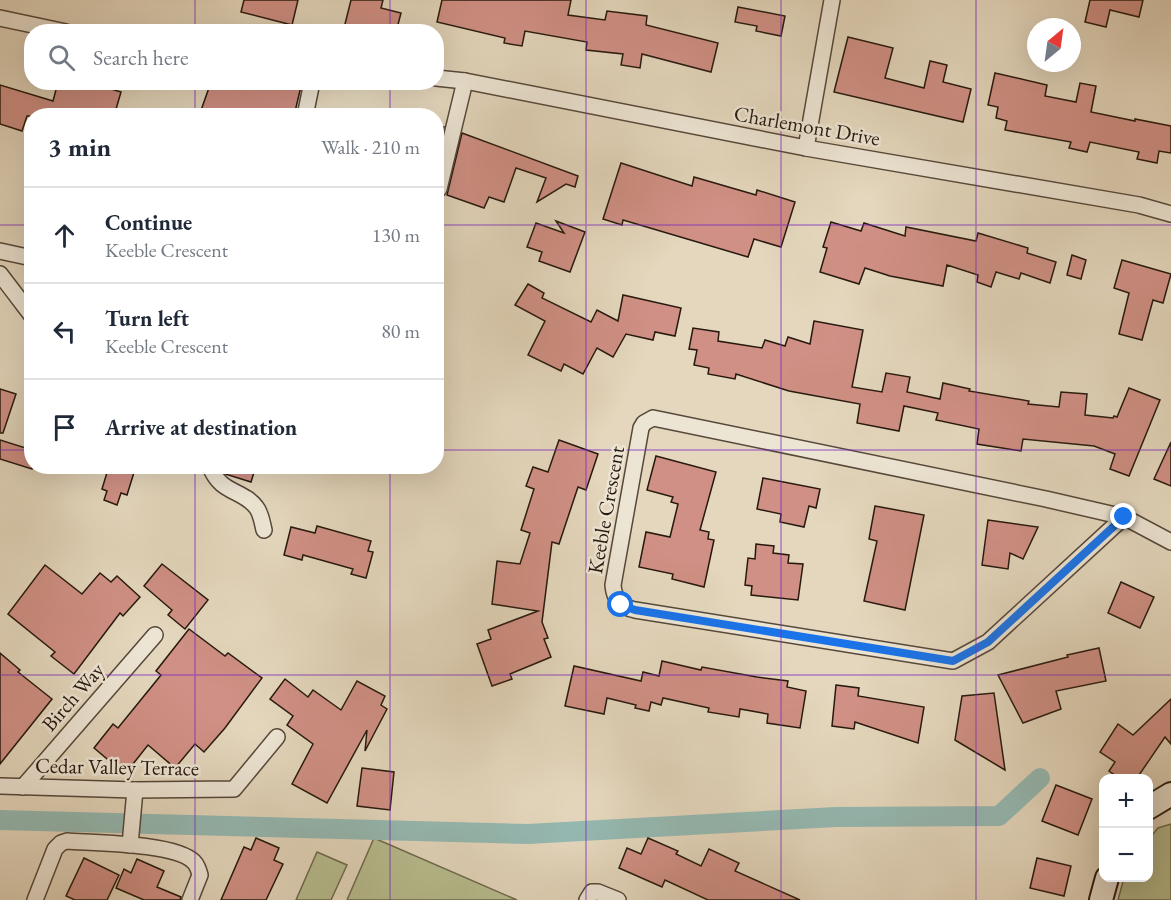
<!DOCTYPE html>
<html lang="en">
<head>
<meta charset="utf-8">
<style>
  body { margin:0; font-family:"EB Garamond",serif; background:#f2f2f3; color:#1f2937 }
  .controls { position:absolute; right:18px; bottom:18px; display:grid; overflow:hidden; border-radius:12px; box-shadow:0 6px 24px #0002 }
  .controls button { width:54px; height:54px; display:grid; place-items:center; padding:0; border:0; border-bottom:2px solid #e0e1e3; background:#fff; color:#1f2937; font:30px sans-serif }
  .compass { position:absolute; left:1027px; top:18px; width:54px; height:54px; border-radius:50%; background:#fff; box-shadow:0 6px 24px #0002; rotate:29deg }
  .stop { position:absolute; width:18px; height:18px; margin:-14px; border:4px solid #1a73e8; border-radius:50%; background:#fff }
  .stop.end { background:#1a73e8; border-color:#fff; box-shadow:0 2px 6px #0008 }
  .list { margin:0; padding:0; list-style:none }
  h2 { display:flex; justify-content:space-between; align-items:center; height:78px; margin:0; padding:0 24px; font-size:26px }
  h2 small { font-size:20px; font-weight:400; color:#747a83 }
  .list li { display:grid; grid-template-columns:39px 1fr auto; gap:18px; align-items:center; box-sizing:border-box; height:96px; padding:0 24px; border-top:2px solid #e0e1e3 }
  .list b { display:block; font-size:22px; white-space:nowrap }
  .list p { margin:0; font-size:20px; white-space:nowrap; color:#747a83 }
  .list em { font-size:20px; font-style:normal; color:#747a83 }
  .icon { flex:none; width:33px; height:33px; fill:none; stroke:currentColor; stroke-width:2; stroke-linecap:round; stroke-linejoin:round }
  .map { position:relative; flex:none; width:1171px; height:900px; overflow:hidden }
  .search { position:absolute; background:#fff; box-shadow:0 6px 24px #0002; left:24px; top:24px; width:420px; height:66px; display:flex; align-items:center; gap:15px; box-sizing:border-box; padding:0 21px; border-radius:24px; color:#747a83; font-size:22px }
  .panel { position:absolute; background:#fff; box-shadow:0 6px 24px #0002; left:24px; top:108px; width:420px; height:366px; border-radius:24px }
  .map>svg:first-child { display:block }
  .green { fill:#b7bd8f; stroke:#6f6b4e; stroke-width:1.5 }
  .lines { fill:none; stroke-linecap:round; stroke-linejoin:round }
  .canal { stroke:#95b9b2; stroke-width:20 }
  .building { fill:#d09085; stroke:#27190e; stroke-width:1.5 }
  .street-casing { stroke:#56483a; stroke-width:18 }
  .secondary-casing { stroke:#27190e; stroke-width:26 }
  .street { stroke:#ede5d4; stroke-width:15 }
  .secondary { stroke:#ede5d4; stroke-width:22 }
  .route { stroke:#1a73e8; stroke-width:8 }
  .grid { fill:none; stroke:#7b2cbf; stroke-width:1.5; stroke-opacity:0.55 }
  .labels { text-anchor:middle; stroke-width:5; stroke-linejoin:round; paint-order:stroke }
  .street-label { font-size:21px; fill:#27190e; stroke:#ede5d4 }
</style>
</head>
<body>
<div class="map">
<svg width="1171" height="900" viewBox="0 0 1171 900">
  <rect width="100%" height="100%" fill="#e4d7bd"/>
  <filter id="stains"><feTurbulence type="fractalNoise" baseFrequency=".00333" numOctaves="4"/><feColorMatrix values="0 0 0 0 .2 0 0 0 0 .09 0 0 0 0 .02 0 0 0 .5 -.17"/></filter>
  <radialGradient id="worn" r=".72"><stop offset=".6" stop-color="#630" stop-opacity="0"/><stop offset="1" stop-color="#630" stop-opacity=".3"/></radialGradient>
  <!-- green -->
  <g class="green">
    <polygon points="1171,824 1171,900 1118,900 1124,878 1148,878 1149,839 1158,828"/>
    <polygon points="374,838 517,900 347,900"/>
    <polygon points="317,852 347,865 331,900 296,900"/>
  </g>
  <g class="lines">
    <!-- canal -->
    <polyline class="canal" points="0,820 528,834 836,817 999,816 1040,778"/>
  </g>
  <!-- building -->
  <g class="building">
    <polygon points="244,0 298,0 292,25 241,12"/>
    <polygon points="351,0 383,0 381,8 401,13 396,32 363,25 362,32 343,32"/>
    <polygon points="442,0 571,0 568,15 605,20 607,11 647,16 646,25 718,43 711,72 642,54 640,68 621,65 623,54 586,50 587,42 525,31 522,46 504,43 505,38 437,22"/>
    <polygon points="1090,0 1143,0 1139,17 1110,10 1106,27 1085,22"/>
    <polygon points="738,7 785,16 781,36 756,31 757,26 735,22"/>
    <polygon points="848,37 893,48 885,78 924,88 930,61 947,65 943,82 971,89 963,122 834,92"/>
    <polygon points="995,73 1047,85 1045,96 1076,102 1080,83 1096,86 1091,112 1135,121 1135,119 1171,126 1171,153 1159,151 1157,163 1137,159 1139,152 1090,142 1087,152 1069,148 1071,142 1005,130 1007,121 996,118 998,107 988,105"/>
    <polygon points="58,82 88,82 121,92 114,116 27,116 22,131 0,124 0,85 53,101"/>
    <polygon points="211,82 302,82 294,116 199,116"/>
    <polygon points="436,124 444,127 436,158"/>
    <polygon points="462,133 578,176 575,187 566,184 537,202 546,178 516,168 504,202 489,197 484,208 447,195"/>
    <polygon points="621,163 692,186 694,177 756,195 757,190 795,202 781,247 754,239 748,257 623,220 622,225 603,219"/>
    <polygon points="556,221 585,232 570,272 539,261 542,252 527,247 536,223 564,233"/>
    <polygon points="831,222 861,231 864,223 905,236 906,227 976,241 978,233 1028,248 1027,253 1056,262 1050,283 1021,273 1019,279 996,272 991,287 977,282 978,275 947,265 943,286 890,276 865,268 859,284 820,272 827,248 823,247"/>
    <polygon points="1072,255 1086,260 1081,279 1067,275"/>
    <polygon points="1122,260 1171,274 1163,303 1153,300 1142,340 1119,334 1129,293 1114,288"/>
    <polygon points="528,284 544,293 542,298 591,322 597,310 618,321 623,295 681,308 675,336 655,332 653,340 626,334 613,357 597,348 583,374 564,364 561,371 528,355 545,321 515,305"/>
    <polygon points="814,321 863,330 852,387 882,392 886,373 910,377 907,392 940,399 943,383 970,389 969,391 1029,401 1028,404 1059,407 1061,392 1087,394 1085,415 1113,418 1114,416 1117,417 1129,388 1160,400 1129,476 1110,469 1115,454 1094,446 1023,439 1021,451 977,444 979,429 936,420 938,413 904,406 899,431 857,423 860,404 789,391 736,374 735,379 708,374 709,368 694,365 697,350 689,349 693,328 719,332 718,341 762,348 765,340 785,346 788,337 810,344"/>
    <polygon points="0,389 16,394 3,433 0,433"/>
    <polygon points="0,440 32,450 32,469 0,459"/>
    <polygon points="559,440 598,454 586,490 578,487 559,544 552,542 542,622 548,638 544,639 551,657 510,674 512,679 492,686 477,644 491,639 488,630 538,611 492,604 497,561 520,564 530,533 521,530 534,489 526,486 533,467 548,472"/>
    <polygon points="1171,442 1171,486 1154,479"/>
    <polygon points="656,456 716,472 700,530 709,532 708,539 714,540 704,587 672,579 673,574 639,567 646,532 670,537 678,504 671,502 673,497 647,490"/>
    <polygon points="109,466 136,466 127,495 121,493 117,505 104,500 107,491 102,489"/>
    <polygon points="221,466 256,466 251,482 225,474"/>
    <polygon points="763,478 820,489 816,508 809,506 804,527 780,522 781,514 757,509"/>
    <polygon points="875,506 924,515 905,610 864,601 877,541 869,539"/>
    <polygon points="988,520 1038,527 1023,559 1010,553 1008,569 982,565"/>
    <polygon points="317,526 371,541 368,551 373,552 366,578 351,574 353,569 303,555 302,560 284,555 291,527 315,533"/>
    <polygon points="756,544 774,546 773,553 789,555 788,563 803,564 798,600 751,595 752,586 745,585 748,558 755,559"/>
    <polygon points="162,564 208,600 185,629 168,615 172,610 144,586"/>
    <polygon points="45,565 82,594 100,573 111,582 117,576 140,597 123,616 120,613 74,674 51,656 55,652 8,614"/>
    <polygon points="1121,582 1154,597 1140,628 1108,613"/>
    <polygon points="189,629 225,656 228,653 262,678 225,728 204,752 195,744 175,768 148,745 125,774 94,748 113,724 118,728 161,675 156,671"/>
    <polygon points="1099,648 1106,681 1056,691 1061,709 1023,723 998,675 1068,657 1067,655"/>
    <polygon points="0,653 20,670 18,672 52,699 0,764"/>
    <polygon points="662,661 701,670 702,667 757,677 788,681 787,687 806,691 800,728 767,723 768,714 740,709 739,717 708,712 709,708 663,698 661,705 651,702 649,711 635,708 636,705 607,698 604,714 565,706 574,666 641,681 643,672 659,676"/>
    <polygon points="285,679 308,697 313,690 341,710 357,681 385,696 381,705 387,709 365,751 367,730 327,803 292,784 313,744 287,725 293,716 270,699"/>
    <polygon points="836,685 859,688 858,696 924,707 918,743 855,722 854,729 832,726"/>
    <polygon points="994,693 1005,770 955,740 962,696"/>
    <polygon points="1171,699 1171,744 1165,737 1137,778 1119,778 1109,771 1115,762 1100,752 1118,724 1133,735"/>
    <polygon points="362,768 394,772 390,810 357,806"/>
    <polygon points="1056,785 1092,799 1078,835 1042,821"/>
    <polygon points="256,838 279,848 274,860 283,864 266,900 221,900 244,847 251,850"/>
    <polygon points="648,838 678,851 676,854 701,866 709,849 739,863 735,871 800,900 708,900 665,880 662,887 619,868 627,848 641,854"/>
    <polygon points="84,858 119,875 107,900 75,900 66,896"/>
    <polygon points="1037,858 1071,866 1064,896 1030,888"/>
    <polygon points="137,859 164,871 157,887 181,897 180,900 144,900 116,888 124,869 131,873"/>
  </g>
  <g class="lines">
    <defs>
      <g id="street">
        <polyline points="0,18 66,32"/>
        <polyline points="436,78 465,81 806,148 1139,205 1171,214"/>
        <polyline points="305,116 312,82"/>
        <polyline points="806,148 832,0"/>
        <polyline points="439,189 465,81"/>
        <polyline points="0,251 32,258"/>
        <polyline points="0,274 32,316"/>
        <path d="M 210,466 C 220,494 242,489 256,507 C 261,513 262,522 264,530"/>
        <path d="M 1124,517 L 988,642 L 953,661 L 635,610 C 621,607 614,599 613,585 L 641,428 L 644,423 L 653,418 L 1046,499 L 1124,517 L 1171,542"/>
        <polyline points="0,786 135,790 234,789 277,737"/>
        <polyline points="23,787 155,635"/>
        <polyline points="130,845 135,790"/>
        <path d="M 35,900 L 55,849 L 61,843 L 67,841 C 95,843 176,843 194,862 C 197,865 199,871 200,875 L 190,900"/>
        <polyline points="587,900 592,892 598,892 618,900"/>
      </g>
      <g id="secondary">
        <polyline points="1148,808 1171,794"/>
        <polyline points="1101,900 1107,878"/>
      </g>
    </defs>
    <!-- street casing -->
    <use href="#street" class="street-casing"/>
    <!-- secondary casing -->
    <use href="#secondary" class="secondary-casing"/>
    <!-- street -->
    <use href="#street" class="street"/>
    <!-- secondary -->
    <use href="#secondary" class="secondary"/>
  </g>
  <g class="lines">
    <!-- route -->
    <polyline class="route" points="621,605 635,610 953,661 988,642 1124,517"/>
  </g>
  <!-- grid -->
  <path class="grid" d="M 195,0 L 195,32M 390,0 L 390,32M 586,0 L 586,900M 781,0 L 781,900M 976,0 L 976,900M 195,82 L 195,116M 390,82 L 390,116M 0,225 L 32,225M 436,225 L 1171,225M 0,450 L 32,450M 436,450 L 1171,450M 195,466 L 195,900M 390,466 L 390,900M 0,675 L 1171,675"/>
  <g class="labels">
    <!-- street labels -->
    <g class="street-label">
      <text transform="translate(807 126) rotate(10)" y="7">Charlemont Drive</text>
      <text transform="translate(606 510) rotate(-80)" y="7">Keeble Crescent</text>
      <text transform="translate(73 697) rotate(-49)" y="7">Birch Way</text>
      <text transform="translate(117 767) rotate(1)" y="7">Cedar Valley Terrace</text>
    </g>
  </g>
  <rect width="100%" height="100%" filter="url(#stains)"/>
  <rect width="100%" height="100%" fill="url(#worn)"/>
</svg>
<div class="controls">
<button>+</button>
<button>−</button>
</div>
<svg class="compass" viewBox="-18 -18 36 36"><path d="M0-13l5 13h-10z" fill="#e53935"/><path d="M0 13l5-13h-10z" fill="#747a83"/></svg>
<div class="stop" style="left:621px;top:605px"></div>
<div class="stop end" style="left:1124px;top:517px"></div>
<div class="search"><svg class="icon" aria-label="search" viewBox="0 0 24 24"><circle cx="10" cy="10" r="6"/><path d="M15 15l6 6"/></svg>Search here</div>
<section class="panel">
<h2>3 min<small>Walk · 210 m</small></h2>
<ul class="list">
<li><svg class="icon" aria-label="ahead" viewBox="0 0 24 24"><path d="M12 20V5M6 11l6-6 6 6"/></svg><div><b>Continue</b><p>Keeble Crescent</p></div><em>130 m</em></li>
<li><svg class="icon" aria-label="left" viewBox="0 0 24 24"><path d="M17 20v-9H6M10 6l-5 5 5 5"/></svg><div><b>Turn left</b><p>Keeble Crescent</p></div><em>80 m</em></li>
<li><svg class="icon" aria-label="arrive" viewBox="0 0 24 24"><path d="M6 21V4h12l-3 4 3 4H6"/></svg><div><b>Arrive at destination</b></div></li>
</ul>
</section>
</div>
</body>
</html>
